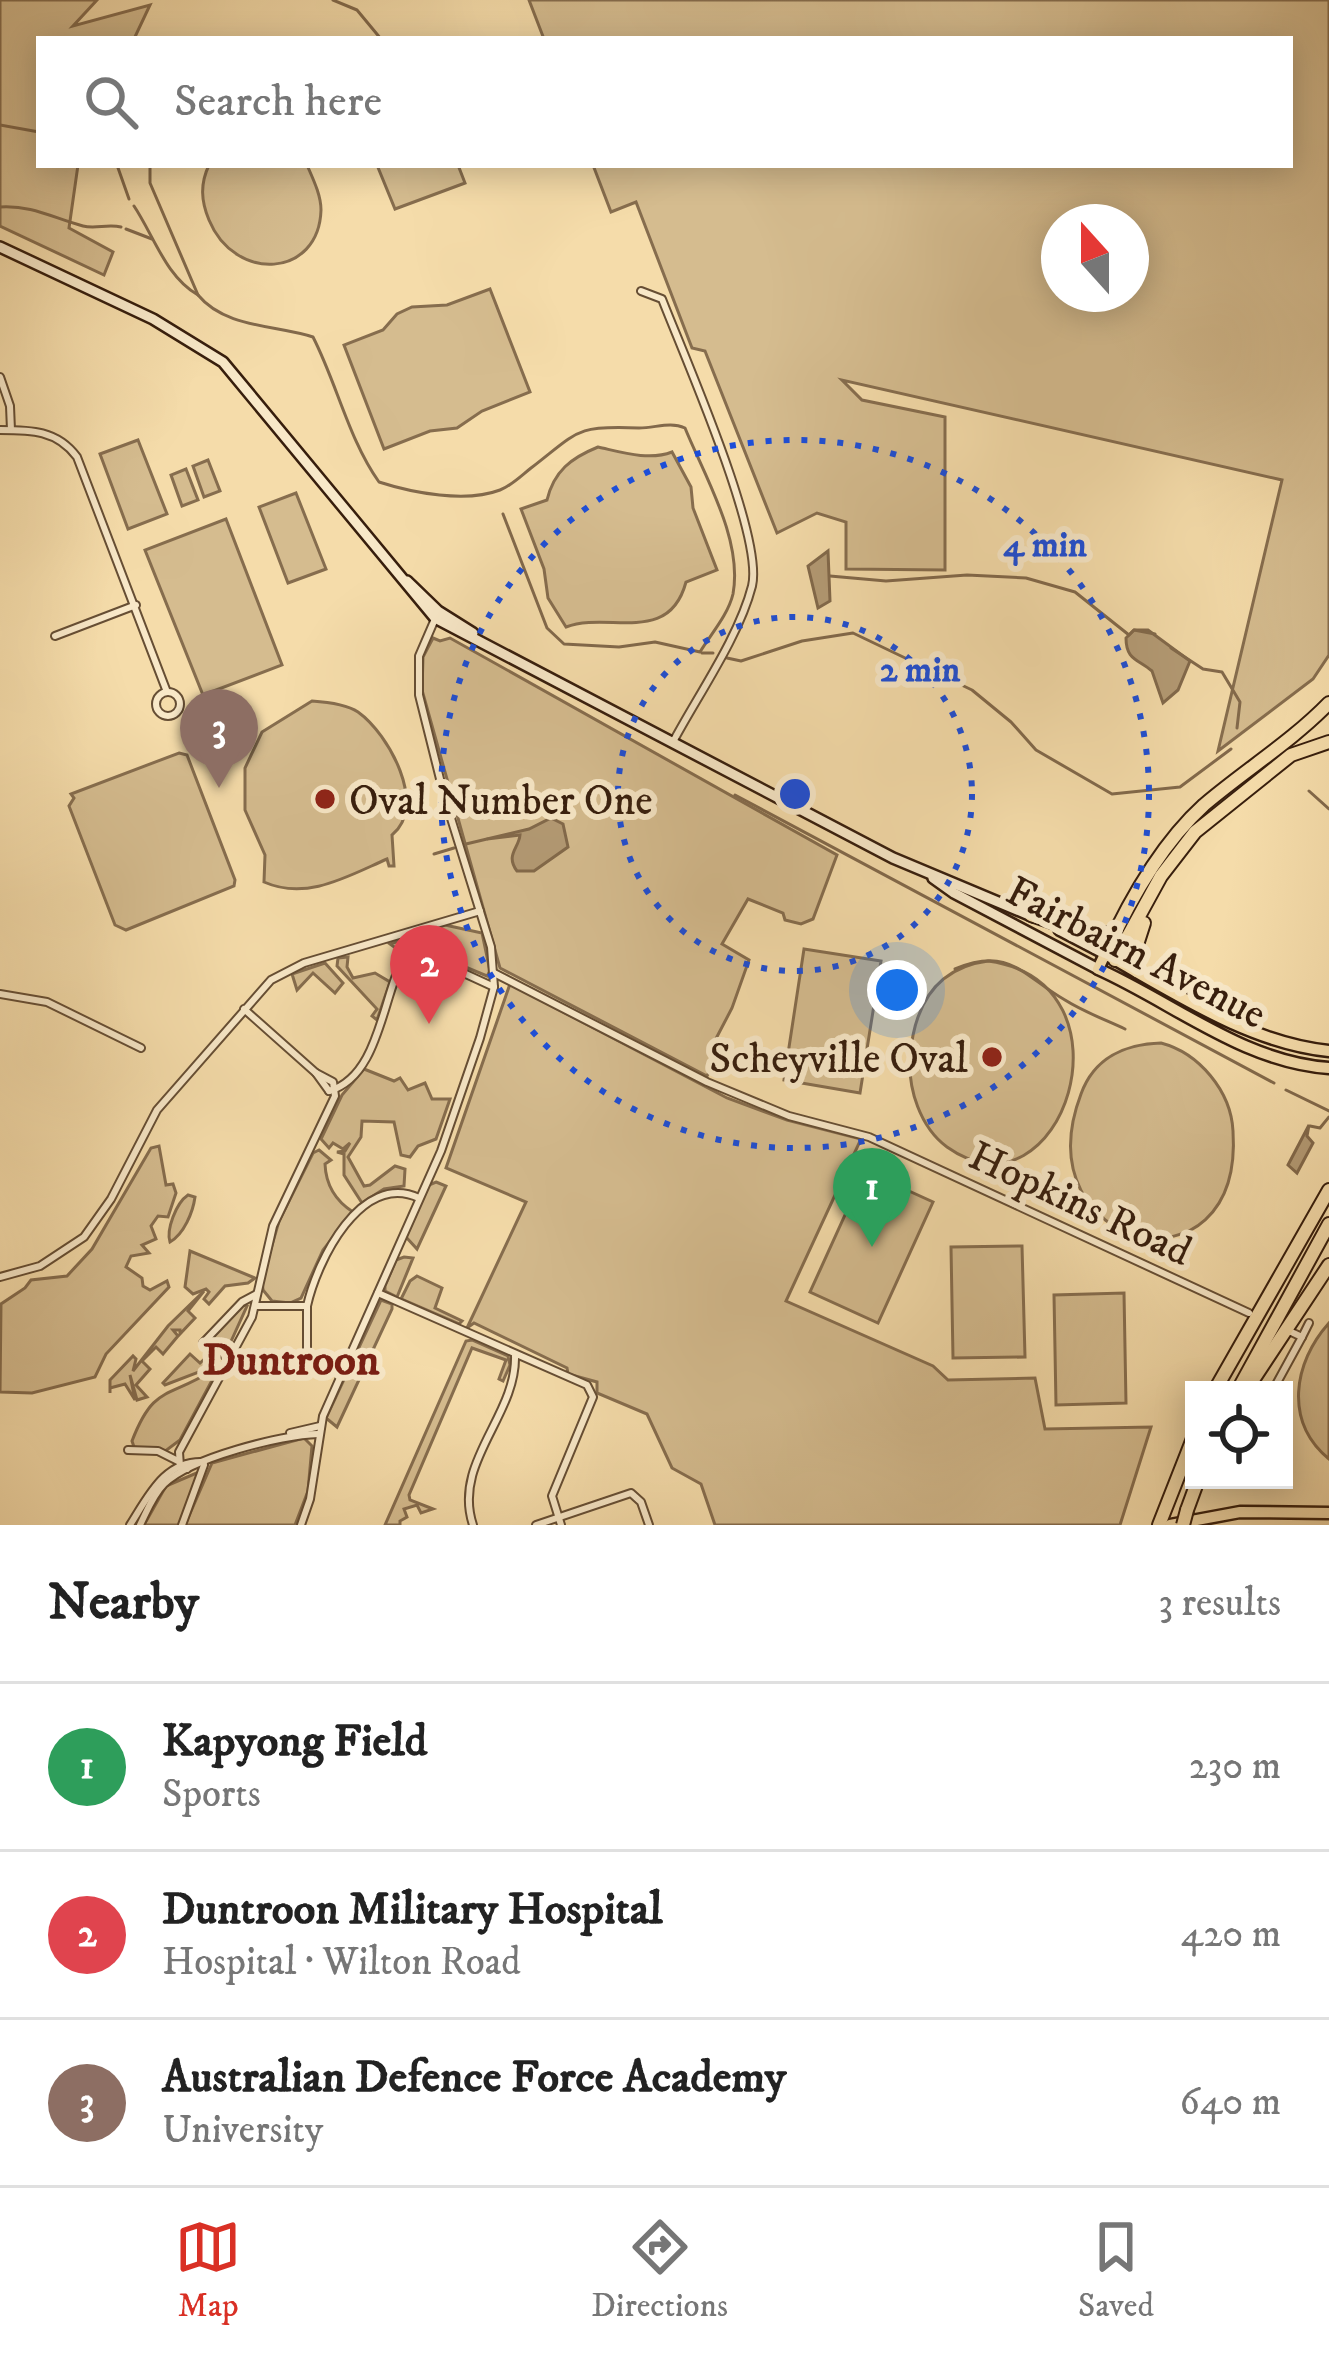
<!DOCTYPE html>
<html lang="en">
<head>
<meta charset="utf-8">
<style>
  body { margin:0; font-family:"IM FELL DW Pica",serif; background:#f6f6f6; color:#222 }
  .controls { position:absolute; right:36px; bottom:36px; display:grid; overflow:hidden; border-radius:0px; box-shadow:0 6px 30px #0003 }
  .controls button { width:108px; height:108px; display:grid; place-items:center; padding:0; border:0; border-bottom:3px solid #e0e0e0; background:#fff; color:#222; font:60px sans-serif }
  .compass { position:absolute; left:1041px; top:204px; width:108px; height:108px; border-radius:50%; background:#fff; box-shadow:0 6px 30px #0003; rotate:339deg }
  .you { position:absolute; left:897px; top:990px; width:42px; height:42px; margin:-30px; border:9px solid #fff; border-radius:50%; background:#1a73e8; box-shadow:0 0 0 18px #1a73e833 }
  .badge { display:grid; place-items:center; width:78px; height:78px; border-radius:50%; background:#d93025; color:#fff; font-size:39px; font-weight:700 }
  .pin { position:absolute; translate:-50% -99px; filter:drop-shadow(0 3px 6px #0008) }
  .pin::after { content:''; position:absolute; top:63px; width:42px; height:36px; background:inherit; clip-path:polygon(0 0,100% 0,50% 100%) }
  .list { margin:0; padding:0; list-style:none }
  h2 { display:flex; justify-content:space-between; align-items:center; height:156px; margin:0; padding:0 48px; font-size:51px }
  h2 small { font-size:39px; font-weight:400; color:#767676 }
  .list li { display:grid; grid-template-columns:78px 1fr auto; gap:36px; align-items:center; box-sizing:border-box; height:168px; padding:0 48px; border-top:3px solid #e0e0e0 }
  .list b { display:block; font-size:45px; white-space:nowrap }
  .list p { margin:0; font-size:39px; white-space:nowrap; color:#767676 }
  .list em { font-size:39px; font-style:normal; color:#767676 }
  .icon { flex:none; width:66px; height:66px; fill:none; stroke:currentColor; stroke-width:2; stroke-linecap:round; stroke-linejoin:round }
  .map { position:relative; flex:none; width:1329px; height:1525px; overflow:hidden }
  .search { position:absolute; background:#fff; box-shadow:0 6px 30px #0003; left:36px; right:36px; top:36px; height:132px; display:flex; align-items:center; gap:30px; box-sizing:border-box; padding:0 42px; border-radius:0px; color:#767676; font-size:45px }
  .sheet { height:660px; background:#fff }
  nav { display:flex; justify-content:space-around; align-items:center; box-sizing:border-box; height:168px; border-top:3px solid #e0e0e0; background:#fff; font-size:33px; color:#767676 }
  nav a { display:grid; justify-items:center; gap:6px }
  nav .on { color:#d93025 }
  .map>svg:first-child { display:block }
  .green { fill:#d5bc8f; stroke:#866d4e; stroke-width:3; fill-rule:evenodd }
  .water { fill:#b49b75; stroke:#82694b; stroke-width:3 }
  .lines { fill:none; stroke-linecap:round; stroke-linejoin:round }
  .stream { stroke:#82694b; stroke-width:3 }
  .minor-casing { stroke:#664e34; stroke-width:10 }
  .secondary-casing { stroke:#371e0d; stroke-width:14 }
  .primary-casing { stroke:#371e0d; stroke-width:15 }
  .motorway-casing { stroke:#371e0d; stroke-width:16 }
  .minor { stroke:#f8e8c8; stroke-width:6 }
  .secondary { stroke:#f8e8c8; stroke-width:9 }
  .primary { stroke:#f5dcaa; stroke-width:10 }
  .motorway { stroke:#f5dcaa; stroke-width:12 }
  .motorway-bridge-casing { stroke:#371e0d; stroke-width:16; stroke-linecap:butt }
  .motorway-bridge { stroke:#f5dcaa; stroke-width:12 }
  .ring { fill:none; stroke:#1d4ed8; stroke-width:6; stroke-dasharray:6 12 }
  .poi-dot { fill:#8f2418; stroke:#f8e8c8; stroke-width:4.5 }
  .labels { text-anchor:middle; stroke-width:12; stroke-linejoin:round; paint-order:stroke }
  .poi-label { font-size:42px; fill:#371e0d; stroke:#f8e8c8; text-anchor:start }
  .street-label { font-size:42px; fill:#371e0d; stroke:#f8e8c8 }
  .neighbourhood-label { font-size:45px; font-weight:bold; fill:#7a1f14; stroke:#f8e8c8 }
  .centre { fill:#1d4ed8; stroke:#f8e8c8; stroke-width:6 }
  .ring-label { font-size:36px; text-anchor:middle; font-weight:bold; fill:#1d4ed8; stroke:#f8e8c8; stroke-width:12; stroke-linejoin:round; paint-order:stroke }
</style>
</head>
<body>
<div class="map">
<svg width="1329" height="1525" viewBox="0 0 1329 1525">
  <rect width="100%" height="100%" fill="#f5dcaa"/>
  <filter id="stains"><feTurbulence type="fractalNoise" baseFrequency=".00167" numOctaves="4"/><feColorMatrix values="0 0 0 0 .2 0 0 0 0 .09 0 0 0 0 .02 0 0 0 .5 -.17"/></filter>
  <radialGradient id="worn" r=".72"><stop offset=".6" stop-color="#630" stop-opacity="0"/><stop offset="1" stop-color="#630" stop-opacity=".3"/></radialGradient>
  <!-- green -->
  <g class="green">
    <polygon points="0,0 97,0 73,26 150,5 134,39 39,39 39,165 78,165 69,228 113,252 104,275 0,226"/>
    <path d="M 529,0 L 1329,0 L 1329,655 L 1313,679 L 1218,751 L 1282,480 L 842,380 L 862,400 L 945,417 L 945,570 L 846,569 L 846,522 L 817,513 L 777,533 L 705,351 L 692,348 L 636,202 L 611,212 L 593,165 L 1290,165 L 1290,39 L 544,39 ZM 1059,222 L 1131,222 L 1131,294 L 1059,294 Z"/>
    <path d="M 209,165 L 307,165 C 313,179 321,195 321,210 C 319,278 235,283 209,220 C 201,201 200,184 209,165 Z"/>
    <polygon points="377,165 458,165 465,183 395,209"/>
    <polygon points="490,289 530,392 482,411 457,428 430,431 384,449 344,345 383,330 397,314 412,307 447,305"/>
    <polygon points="138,440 167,514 128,529 100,454"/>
    <path d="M 598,447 C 621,452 649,461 672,452 L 691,487 L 693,508 L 717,570 L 686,582 C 669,646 608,611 566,627 L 548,598 L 544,569 L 521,509 L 547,500 C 554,471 571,458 598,447 Z"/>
    <polygon points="208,460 220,491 204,497 193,466"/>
    <polygon points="186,469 198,500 182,506 171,475"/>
    <polygon points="296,493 326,569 288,583 259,507"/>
    <polygon points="226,519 282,665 203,695 145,550"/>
    <polygon points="433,638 440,641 450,638 837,855 813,919 801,924 785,920 783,913 748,899 722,944 749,960 732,1008 710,1050 718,1055 707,1076 500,968 422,690 423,657"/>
    <path d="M 312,701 C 327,702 346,704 358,712 C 389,734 428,806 392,835 L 394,866 L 389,866 L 387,859 C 348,876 307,901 264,882 L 265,855 L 245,810 L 245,768 L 262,732 Z"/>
    <polygon points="179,753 187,755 235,880 234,886 126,930 115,925 69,806 74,798 71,794"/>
    <polygon points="445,925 482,933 490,971 487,976 420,948 401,952 390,944"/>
    <polygon points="804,949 881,961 860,1093 784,1080"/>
    <polygon points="348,957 347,967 353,978 375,973 390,982 377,1020 372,1016 377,1009 337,966 338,958"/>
    <path d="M 988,961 C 1142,982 1062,1229 947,1147 C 920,1127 908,1089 910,1057 C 914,1007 934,968 988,961 Z"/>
    <polygon points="325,963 343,983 335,993 313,973 297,990 292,974"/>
    <polygon points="510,984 727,1098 787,1120 861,1139 786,1301 933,1366 948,1380 1035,1378 1045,1429 1151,1427 1120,1525 715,1525 701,1484 672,1468 647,1414 597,1393 597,1382 568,1374 567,1368 474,1323 467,1328 526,1202 446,1168"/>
    <path d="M 1161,1043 C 1199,1053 1231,1091 1233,1131 C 1244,1302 1021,1252 1081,1094 C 1094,1058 1125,1044 1161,1043 Z"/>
    <polygon points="364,1069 394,1081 400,1078 408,1090 425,1083 432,1099 450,1099 436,1139 418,1146 410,1157 401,1155 394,1122 362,1121 361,1137 348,1157 364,1186 370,1185 395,1166 405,1169 404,1186 384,1189 362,1203 344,1175 344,1154 337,1152 345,1151 350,1143 343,1149 333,1143 329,1148 321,1139 342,1095"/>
    <polygon points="159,1146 166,1185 173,1184 176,1193 168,1217 158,1216 151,1226 156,1239 142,1245 149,1253 131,1256 126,1267 142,1278 143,1286 150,1290 167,1281 169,1287 106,1354 95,1377 32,1393 0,1392 1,1304 25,1288 31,1280 67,1276 92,1249 151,1148"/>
    <path d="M 319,1150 L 331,1160 L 325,1164 C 326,1189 339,1203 353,1212 L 323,1250 L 301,1298 L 290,1303 L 272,1301 L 263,1290 L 262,1280 L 279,1221 L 313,1153 Z"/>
    <polygon points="865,1171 933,1202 878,1323 810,1292"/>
    <polygon points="436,1182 446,1186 417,1249 406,1237 429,1185"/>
    <path d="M 188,1195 L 195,1197 C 193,1212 184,1234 170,1242 C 166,1230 176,1203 188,1195 Z"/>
    <polygon points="1022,1246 1025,1357 953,1358 951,1247"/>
    <polygon points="190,1251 255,1278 248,1283 225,1286 209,1304 204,1299 209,1292 206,1289 193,1294 185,1287"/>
    <polygon points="404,1257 413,1258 397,1297 385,1291 385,1286 396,1260"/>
    <polygon points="417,1276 442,1288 435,1308 462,1321 459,1324 401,1299 410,1281"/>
    <polygon points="204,1291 188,1311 195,1318 180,1334 180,1330 173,1330 178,1336 163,1354 156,1347 142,1361 150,1369 136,1385 147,1397 137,1400 130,1375 135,1400 125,1384 110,1388 110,1393 110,1380 133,1356 136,1359 133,1371 168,1326"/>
    <polygon points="1124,1293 1126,1403 1056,1405 1054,1295"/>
    <polygon points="381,1300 392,1304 392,1309 337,1427 326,1418"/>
    <polygon points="243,1305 247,1306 223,1359 205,1345"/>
    <path d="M 1329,1323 L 1329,1459 C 1284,1422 1293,1363 1329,1323 Z"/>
    <polygon points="472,1340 508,1356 510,1365 503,1381 499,1379 506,1360 472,1348 409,1495 410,1500 433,1509 421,1513 417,1505 404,1509 407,1517 400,1521 400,1525 385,1525 466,1341"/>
    <polygon points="190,1354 200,1363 209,1355 215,1360 199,1372 165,1385 163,1383"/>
    <path d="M 213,1370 L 217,1371 L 180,1440 L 164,1452 L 134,1447 L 132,1441 C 154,1384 168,1399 213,1370 Z"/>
    <polygon points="304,1438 312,1446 308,1491 295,1525 185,1525 212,1463"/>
    <polygon points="199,1472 180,1525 144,1525 166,1486"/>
  </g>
  <!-- water -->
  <g class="water">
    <polygon points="828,551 830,601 818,608 808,566"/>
    <path d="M 1134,630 L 1148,630 L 1190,661 L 1178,690 L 1163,703 L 1152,671 C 1138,659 1126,660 1126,638 Z"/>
    <path d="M 551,818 L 563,824 L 568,847 L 534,871 L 517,871 C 505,855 519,848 520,835 L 487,839 L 529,829 Z"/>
    <polygon points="1309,1125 1307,1136 1313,1143 1297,1173 1288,1165"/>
  </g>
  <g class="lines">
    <!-- stream -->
    <g class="stream">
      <polyline points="333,0 357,10 381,39"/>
      <polyline points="0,125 39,132"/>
      <polyline points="117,165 129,199"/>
      <path d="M 150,165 L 150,183 L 198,295 C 225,328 276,325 313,337 C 337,384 349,440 379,482 C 413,493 466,503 500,490 C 511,486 521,476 531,468 C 579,431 575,425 639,428 C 656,428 670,421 685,428 C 705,477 743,540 733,594 C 728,615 711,634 700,652 L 655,642 L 619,647 L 564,644 L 547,628 L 503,514"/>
      <path d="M 134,206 C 154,236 166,277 198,295"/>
      <path d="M 0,207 C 32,205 53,218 83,226 C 95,229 108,224 121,227"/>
      <polyline points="126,229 152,239"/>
      <polyline points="830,576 886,581 967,575 1026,578 1075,592 1129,635 1134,630 1155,634"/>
      <polyline points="1171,648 1203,669 1222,672 1240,702 1237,728"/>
      <polyline points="702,653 713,653"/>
      <polyline points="727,658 741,661 802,641 853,633 972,690 1011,722 1036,750 1112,794 1180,787 1231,749"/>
      <polyline points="1309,791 1329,809"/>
      <polyline points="735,795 1274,1083"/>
      <polyline points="466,844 487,839"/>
      <polyline points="434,854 454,848"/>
      <path d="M 955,969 C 1010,946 1023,976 1065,1000 C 1084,1012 1106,1020 1125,1029"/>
      <polyline points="1286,1090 1329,1111"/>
      <polyline points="1310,1126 1320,1128 1329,1117"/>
    </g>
    <defs>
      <g id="minor">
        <path d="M 641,291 L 662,299 C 684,356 764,536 752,586 C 739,637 698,695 673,742"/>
        <polyline points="0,377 10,406 11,430"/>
        <path d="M 0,430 C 31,430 57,430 77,457 L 167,692"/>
        <polyline points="55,636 136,605"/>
        <circle cx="168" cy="704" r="12"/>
        <polyline points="494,973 707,1082 789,1116 869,1137 1249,1313"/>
        <polyline points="0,994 47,1002 141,1048"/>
        <polyline points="244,1009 316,1073 329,1091"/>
        <path d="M 329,1091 C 381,1076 382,993 406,954 L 420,953 L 494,987"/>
        <polyline points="0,1277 40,1266 84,1237 111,1199 157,1110 271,980 304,963 480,911"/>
        <polyline points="378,1293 587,1385 593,1397 552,1496 561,1525"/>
        <path d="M 256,1306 L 307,1306 C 317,1261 361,1171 419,1198"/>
        <polyline points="307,1306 307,1350"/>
        <polyline points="1302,1337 1309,1323"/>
        <polyline points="203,1343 242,1302 257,1294"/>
        <polyline points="1273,1390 1302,1337 1289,1331"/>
        <polyline points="290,1433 320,1426"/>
        <polyline points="128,1450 158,1451 178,1461"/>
        <polyline points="187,1469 180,1466 179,1452 252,1317 273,1226 335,1096 333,1082 316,1073"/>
        <path d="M 130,1525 C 149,1495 165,1460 204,1462"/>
        <path d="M 140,1525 C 147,1511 153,1495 164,1484 C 190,1458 281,1435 318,1434"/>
        <polyline points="182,1525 204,1465"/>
        <polyline points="301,1525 310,1499 323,1416 441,1151 480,1038 494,987 491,947 445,799 419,695 419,656 435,619"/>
        <path d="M 473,1525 C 452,1462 517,1416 515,1355"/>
        <polyline points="536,1525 631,1493 641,1502 649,1525"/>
      </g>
      <g id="secondary">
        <polyline points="0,247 153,319 223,362 435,618 893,858 1034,917"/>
        <polyline points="407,581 438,611 473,633"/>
        <polyline points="933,878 954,893 1098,969"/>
        <polyline points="1059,930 1105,954"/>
      </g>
      <g id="primary">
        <path d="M 1329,1051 C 1249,1043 1175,993 1105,954 L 1098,969 C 1174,1003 1243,1062 1329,1068"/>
        <polyline points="1170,1525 1240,1512 1329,1513"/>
      </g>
      <g id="motorway">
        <polyline points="1031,915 1084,933 1115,933"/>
        <path d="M 1105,954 C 1129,901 1160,845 1204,805 C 1245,770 1291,742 1329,703"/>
        <polyline points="1115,960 1161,876 1195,832 1291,755 1329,742"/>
        <polyline points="1137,971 1135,951 1144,923"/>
        <polyline points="1247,1389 1329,1265"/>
        <polyline points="1215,1390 1329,1190"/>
        <polyline points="1238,1390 1329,1224"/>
        <polyline points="1187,1510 1198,1480"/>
        <polyline points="1159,1525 1194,1436"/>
      </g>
    </defs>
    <!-- minor casing -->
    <use href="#minor" class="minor-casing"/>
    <!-- secondary casing -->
    <use href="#secondary" class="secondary-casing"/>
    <!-- primary casing -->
    <use href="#primary" class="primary-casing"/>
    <!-- motorway casing -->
    <use href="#motorway" class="motorway-casing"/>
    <!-- minor -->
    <use href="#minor" class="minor"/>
    <!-- secondary -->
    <use href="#secondary" class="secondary"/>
    <!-- primary -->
    <use href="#primary" class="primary"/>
    <!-- motorway -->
    <use href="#motorway" class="motorway"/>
    <defs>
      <polyline id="motorway-bridge" points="1183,1525 1187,1510"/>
    </defs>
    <!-- motorway-bridge casing -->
    <use href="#motorway-bridge" class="motorway-bridge-casing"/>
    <!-- motorway-bridge -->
    <use href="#motorway-bridge" class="motorway-bridge"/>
  </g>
  <!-- distance rings -->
  <g class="ring">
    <circle cx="795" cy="794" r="177"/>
    <circle cx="795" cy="794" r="354"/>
  </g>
  <!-- markers -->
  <g class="poi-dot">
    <circle cx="325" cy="799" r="12"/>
    <circle cx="992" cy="1057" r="12"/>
  </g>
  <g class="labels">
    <!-- poi labels -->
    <g class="poi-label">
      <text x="349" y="814">Oval Number One</text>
      <text x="968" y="1072" text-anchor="end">Scheyville Oval</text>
    </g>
    <!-- street labels -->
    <g class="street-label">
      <text transform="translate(1137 951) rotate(27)" y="15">Fairbairn Avenue</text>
      <text transform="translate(1081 1202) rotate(25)" y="15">Hopkins Road</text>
    </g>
    <!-- neighbourhood labels -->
    <g class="neighbourhood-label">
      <text x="291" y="1374">Duntroon</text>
    </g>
  </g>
  <circle cx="795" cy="794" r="18" class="centre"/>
  <g class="ring-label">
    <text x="1045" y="556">4 min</text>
    <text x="920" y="681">2 min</text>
  </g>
  <rect width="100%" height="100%" filter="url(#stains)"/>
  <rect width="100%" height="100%" fill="url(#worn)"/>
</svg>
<div class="controls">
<button><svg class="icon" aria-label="locate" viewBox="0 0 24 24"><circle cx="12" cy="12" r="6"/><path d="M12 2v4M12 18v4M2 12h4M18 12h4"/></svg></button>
</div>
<svg class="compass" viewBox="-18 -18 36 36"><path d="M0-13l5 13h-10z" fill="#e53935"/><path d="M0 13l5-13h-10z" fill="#767676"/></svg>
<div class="you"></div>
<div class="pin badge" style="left:872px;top:1247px;background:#2e9e5b">1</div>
<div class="pin badge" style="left:429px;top:1024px;background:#e0444e">2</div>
<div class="pin badge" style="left:219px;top:788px;background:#8d6e63">3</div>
<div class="search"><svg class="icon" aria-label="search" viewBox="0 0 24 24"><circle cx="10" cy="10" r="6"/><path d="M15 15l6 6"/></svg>Search here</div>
</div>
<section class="sheet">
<h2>Nearby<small>3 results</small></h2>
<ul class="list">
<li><span class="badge" style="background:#2e9e5b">1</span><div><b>Kapyong Field</b><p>Sports</p></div><em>230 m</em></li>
<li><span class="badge" style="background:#e0444e">2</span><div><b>Duntroon Military Hospital</b><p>Hospital · Wilton Road</p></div><em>420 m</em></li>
<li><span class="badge" style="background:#8d6e63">3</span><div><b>Australian Defence Force Academy</b><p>University</p></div><em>640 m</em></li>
</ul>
</section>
<nav>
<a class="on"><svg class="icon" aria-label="map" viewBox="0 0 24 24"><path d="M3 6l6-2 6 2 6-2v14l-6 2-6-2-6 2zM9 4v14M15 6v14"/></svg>Map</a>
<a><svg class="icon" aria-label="directions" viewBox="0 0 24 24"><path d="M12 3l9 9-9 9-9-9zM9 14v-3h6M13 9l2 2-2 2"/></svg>Directions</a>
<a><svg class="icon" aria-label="saved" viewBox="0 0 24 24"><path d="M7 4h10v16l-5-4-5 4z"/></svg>Saved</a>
</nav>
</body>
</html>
